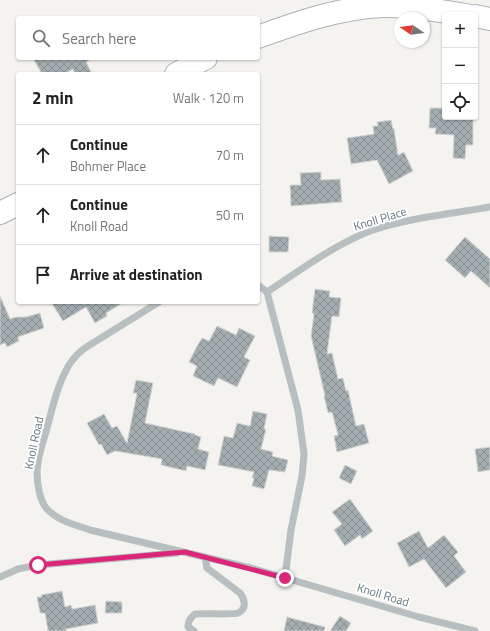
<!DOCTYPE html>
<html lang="en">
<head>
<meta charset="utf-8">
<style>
  body { margin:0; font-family:"Titillium Web",sans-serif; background:#f6f6f6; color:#222 }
  .controls { position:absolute; right:12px; top:12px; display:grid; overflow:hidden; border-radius:4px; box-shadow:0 1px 3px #0004 }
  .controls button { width:36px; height:36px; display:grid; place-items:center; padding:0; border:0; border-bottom:1px solid #e0e0e0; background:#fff; color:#222; font:20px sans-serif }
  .compass { position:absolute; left:394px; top:12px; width:36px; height:36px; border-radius:50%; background:#fff; box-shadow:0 1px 3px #0004; rotate:283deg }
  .stop { position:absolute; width:12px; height:12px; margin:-9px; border:3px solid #db2777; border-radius:50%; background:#fff }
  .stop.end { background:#db2777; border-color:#fff; box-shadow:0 1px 4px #0008 }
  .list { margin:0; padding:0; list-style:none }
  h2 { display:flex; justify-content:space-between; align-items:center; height:52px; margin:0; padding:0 16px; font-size:17px }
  h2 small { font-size:13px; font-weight:400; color:#767676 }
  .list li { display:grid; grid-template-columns:26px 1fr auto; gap:12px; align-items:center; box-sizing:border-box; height:60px; padding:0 16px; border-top:1px solid #e0e0e0 }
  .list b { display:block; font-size:15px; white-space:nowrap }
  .list p { margin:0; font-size:13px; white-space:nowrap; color:#767676 }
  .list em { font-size:13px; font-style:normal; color:#767676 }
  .icon { flex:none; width:22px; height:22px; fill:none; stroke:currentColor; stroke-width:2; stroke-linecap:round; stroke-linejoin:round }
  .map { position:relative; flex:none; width:490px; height:631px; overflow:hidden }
  .search { position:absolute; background:#fff; box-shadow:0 1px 3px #0004; left:16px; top:16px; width:244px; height:44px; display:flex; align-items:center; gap:10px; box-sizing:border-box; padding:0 14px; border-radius:4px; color:#767676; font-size:15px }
  .panel { position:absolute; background:#fff; box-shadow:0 1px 3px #0004; left:16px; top:72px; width:244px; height:232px; border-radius:4px }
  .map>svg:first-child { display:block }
  .building { fill:url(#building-cross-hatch); stroke:#d5d5d3 }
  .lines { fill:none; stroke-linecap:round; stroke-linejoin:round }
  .major-casing { stroke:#acb3b5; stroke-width:24 }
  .minor { stroke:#b8bfc0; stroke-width:7 }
  .major { stroke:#fff; stroke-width:22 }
  .route { stroke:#db2777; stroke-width:5 }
  .labels { text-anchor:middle; stroke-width:4; stroke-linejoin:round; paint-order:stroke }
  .street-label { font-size:12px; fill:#657a7f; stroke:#fff }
</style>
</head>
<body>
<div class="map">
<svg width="490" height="631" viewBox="0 0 490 631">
  <defs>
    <pattern id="building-cross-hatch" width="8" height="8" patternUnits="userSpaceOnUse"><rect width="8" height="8" fill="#a3adaf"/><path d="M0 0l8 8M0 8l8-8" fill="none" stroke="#889294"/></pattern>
  </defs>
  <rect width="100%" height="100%" fill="#f4f3f0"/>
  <!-- building -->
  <g class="building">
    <polygon points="33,58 94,58 86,62 92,74 75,74 73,69 64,74 42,74"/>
    <polygon points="430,108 445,108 445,117 473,117 473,145 466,145 465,159 453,158 454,135 435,134 436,128 429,128"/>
    <polygon points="391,120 393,129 394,129 398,155 404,152 413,171 389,184 377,160 351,164 347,138 374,134 373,126 378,126 377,122"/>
    <polygon points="321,172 321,180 340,179 342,202 291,206 290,185 301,185 300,173"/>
    <polygon points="269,236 289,237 288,252 269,252"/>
    <polygon points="465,237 490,259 490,288 471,271 465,278 445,260"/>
    <polygon points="315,289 330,291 329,297 341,298 339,317 332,316 327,354 332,353 338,379 343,378 346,391 348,390 356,426 364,424 369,443 337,452 334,436 338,435 332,412 328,413 324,396 325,396 311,336 314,314 312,313"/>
    <polygon points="0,296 10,319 16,317 26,317 40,313 44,328 18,337 19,341 7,347 5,343 0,345"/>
    <polygon points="51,302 124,302 106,313 107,316 95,323 86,307 63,321"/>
    <polygon points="217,326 236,335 239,328 255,336 244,357 250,360 237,387 218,378 214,386 193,376 197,366 189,362 196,348 202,338 209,341"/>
    <polygon points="136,380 153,383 145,423 195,434 195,435 201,437 198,449 209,452 205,470 187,466 186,471 161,465 162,459 115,451 107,455 101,444 99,445 87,423 104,414 112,428 117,426 127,443 137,393 133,393"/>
    <polygon points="253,411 267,414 264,429 266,429 261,449 273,452 272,456 288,460 285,472 269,470 264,489 252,486 254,478 252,478 254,472 218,465 224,436 233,438 237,423 250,426"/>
    <polygon points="490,447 490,470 478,472 475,449"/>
    <polygon points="345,465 357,471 351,484 339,478"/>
    <polygon points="350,499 373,531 362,539 360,535 345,546 334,530 342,524 332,512"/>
    <polygon points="419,531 428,548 444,535 458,552 454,556 466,572 446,588 424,559 409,567 397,543"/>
    <polygon points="62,591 65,607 71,605 72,609 95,605 98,623 66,629 66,631 48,631 45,613 40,613 37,597 42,597 41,595"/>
    <polygon points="106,601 122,602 122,613 105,613"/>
    <polygon points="340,616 351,623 346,631 330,631"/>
    <polygon points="287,617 325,627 324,631 284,631"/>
  </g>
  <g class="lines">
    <defs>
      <g id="major">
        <polyline points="475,16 490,19"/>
        <path d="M 258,37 C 299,22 339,8 383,6 C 411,5 439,11 466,15"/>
        <polyline points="176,74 206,58"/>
        <polyline points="0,213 18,204"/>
      </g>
    </defs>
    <!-- major casing -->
    <use href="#major" class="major-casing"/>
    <!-- minor -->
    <g class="minor">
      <polyline points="258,285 267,292 298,410 304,454 302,476 291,530 285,577"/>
      <path d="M 267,292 C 299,271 334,245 370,231 C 406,218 452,214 490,207"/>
      <path d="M 159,302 L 88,346 C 80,351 74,357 69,365 C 57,385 52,410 46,432 C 42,444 38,458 37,471 C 37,482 39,500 47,509 C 58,521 76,525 90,530 L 251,568 L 419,617 L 475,631"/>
      <polyline points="0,577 18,569 38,565 177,553"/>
      <path d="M 194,631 L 188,627 C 188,620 191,618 195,614 C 204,613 233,615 238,613 C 247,609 245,599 240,593 L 207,568 L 205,557"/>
    </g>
    <!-- major -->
    <use href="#major" class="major"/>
  </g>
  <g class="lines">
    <!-- route -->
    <polyline class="route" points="38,565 185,552 285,578"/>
  </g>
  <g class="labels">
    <!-- street labels -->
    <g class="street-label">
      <text transform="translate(380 219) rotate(-17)" y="4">Knoll Place</text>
      <text transform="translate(34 443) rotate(-78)" y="4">Knoll Road</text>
      <text transform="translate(383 595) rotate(17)" y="4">Knoll Road</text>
    </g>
  </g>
</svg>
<div class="controls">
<button>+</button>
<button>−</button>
<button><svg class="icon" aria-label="locate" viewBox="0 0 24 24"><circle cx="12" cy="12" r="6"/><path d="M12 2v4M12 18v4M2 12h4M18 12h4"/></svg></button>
</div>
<svg class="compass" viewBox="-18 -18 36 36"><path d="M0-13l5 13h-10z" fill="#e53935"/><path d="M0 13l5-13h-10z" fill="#767676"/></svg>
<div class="stop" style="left:38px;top:565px"></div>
<div class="stop end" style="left:285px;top:578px"></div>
<div class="search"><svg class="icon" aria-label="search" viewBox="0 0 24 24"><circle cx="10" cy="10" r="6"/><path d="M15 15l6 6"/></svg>Search here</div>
<section class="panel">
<h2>2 min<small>Walk · 120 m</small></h2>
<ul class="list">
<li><svg class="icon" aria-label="ahead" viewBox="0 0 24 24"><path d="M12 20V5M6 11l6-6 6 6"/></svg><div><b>Continue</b><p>Bohmer Place</p></div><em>70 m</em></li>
<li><svg class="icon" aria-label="ahead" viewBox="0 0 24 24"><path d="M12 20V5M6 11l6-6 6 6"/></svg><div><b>Continue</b><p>Knoll Road</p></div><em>50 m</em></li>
<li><svg class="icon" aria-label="arrive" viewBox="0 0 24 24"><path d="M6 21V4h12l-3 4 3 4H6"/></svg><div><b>Arrive at destination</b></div></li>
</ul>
</section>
</div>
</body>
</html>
